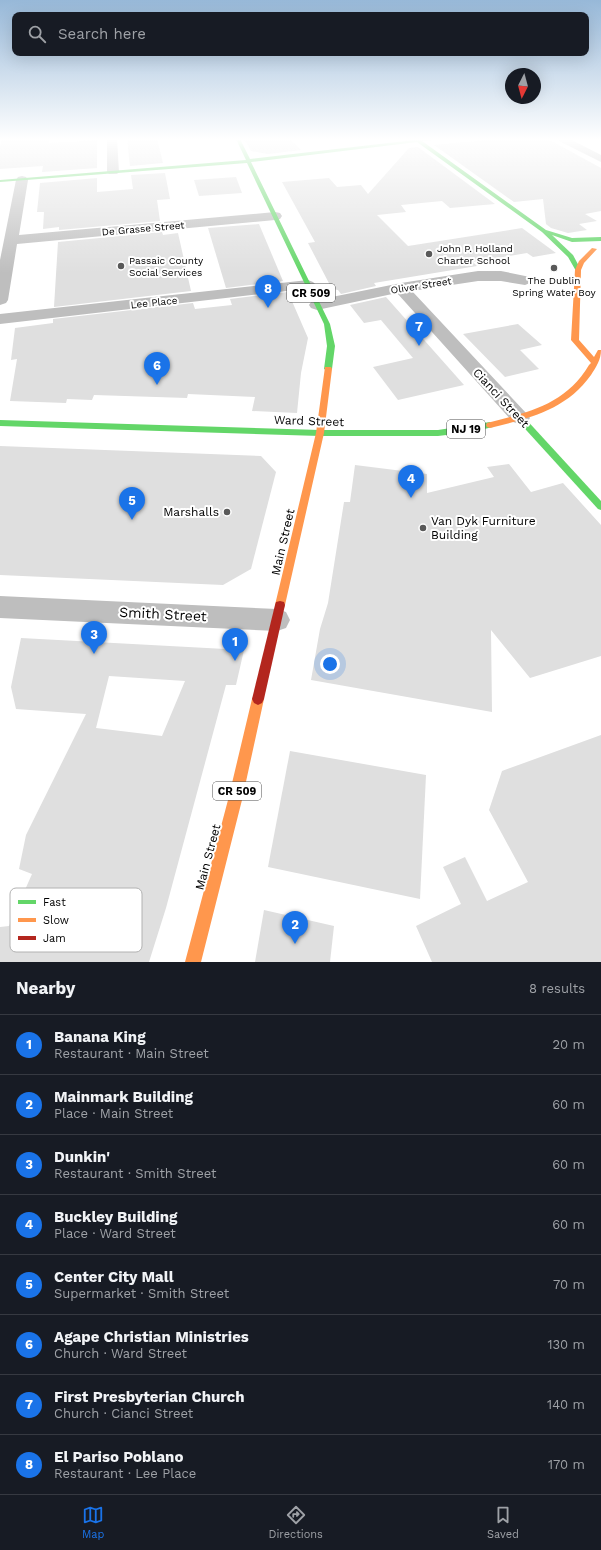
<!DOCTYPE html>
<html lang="en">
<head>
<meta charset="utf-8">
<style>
  body { margin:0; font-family:"Work Sans",sans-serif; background:#242831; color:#f1f3f6 }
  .compass { position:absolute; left:505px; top:68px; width:36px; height:36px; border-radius:50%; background:#171b24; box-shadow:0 4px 16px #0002; rotate:186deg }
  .you { position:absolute; left:330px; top:664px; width:14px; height:14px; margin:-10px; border:3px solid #fff; border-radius:50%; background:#1a73e8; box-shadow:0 0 0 6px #1a73e833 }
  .badge { display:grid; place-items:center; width:26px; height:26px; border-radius:50%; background:#1a73e8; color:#fff; font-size:13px; font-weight:700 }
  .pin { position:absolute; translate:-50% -33px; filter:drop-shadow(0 1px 2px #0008) }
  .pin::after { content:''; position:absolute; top:21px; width:14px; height:12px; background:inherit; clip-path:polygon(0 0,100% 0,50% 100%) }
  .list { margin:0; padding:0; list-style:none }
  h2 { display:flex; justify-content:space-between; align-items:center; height:52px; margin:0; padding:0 16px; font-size:17px }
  h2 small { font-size:13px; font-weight:400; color:#9ea1a6 }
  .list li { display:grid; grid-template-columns:26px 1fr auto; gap:12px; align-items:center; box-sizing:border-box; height:60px; padding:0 16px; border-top:1px solid #363941 }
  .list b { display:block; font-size:15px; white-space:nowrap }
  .list p { margin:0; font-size:13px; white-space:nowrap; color:#9ea1a6 }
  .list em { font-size:13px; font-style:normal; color:#9ea1a6 }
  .icon { flex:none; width:22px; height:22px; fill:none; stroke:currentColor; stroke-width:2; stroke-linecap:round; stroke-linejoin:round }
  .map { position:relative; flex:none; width:601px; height:962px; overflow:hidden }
  .search { position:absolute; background:#171b24; box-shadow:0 4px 16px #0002; left:12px; right:12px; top:12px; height:44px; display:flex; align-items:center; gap:10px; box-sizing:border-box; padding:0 14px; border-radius:8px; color:#9ea1a6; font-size:15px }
  .sheet { height:532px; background:#171b24 }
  nav { display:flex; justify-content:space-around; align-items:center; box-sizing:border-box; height:56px; border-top:1px solid #363941; background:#171b24; font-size:11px; color:#9ea1a6 }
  nav a { display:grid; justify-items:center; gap:2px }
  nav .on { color:#1a73e8 }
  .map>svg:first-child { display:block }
  .building { fill:#dfdfdf; fill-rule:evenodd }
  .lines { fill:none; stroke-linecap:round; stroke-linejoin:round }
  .street { fill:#bebebe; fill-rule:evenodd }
  .fast { fill:#63d668; fill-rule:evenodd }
  .slow { fill:#ff974d; fill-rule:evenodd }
  .jam { fill:#b3261e; fill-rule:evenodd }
  .poi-dot { fill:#595959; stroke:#fff; stroke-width:1.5 }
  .labels { text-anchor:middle; stroke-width:4; stroke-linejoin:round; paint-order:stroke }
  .far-street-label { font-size:10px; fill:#000; stroke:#fff }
  .far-poi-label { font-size:10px; fill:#000; stroke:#fff; text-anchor:start }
  .shield { fill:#fff; stroke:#4c4c4c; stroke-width:1 }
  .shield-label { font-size:11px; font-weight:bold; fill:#000 }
  .street-label { font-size:12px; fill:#000; stroke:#fff }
  .poi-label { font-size:12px; fill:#000; stroke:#fff; text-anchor:end }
  .near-street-label { font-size:14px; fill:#000; stroke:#fff }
  .key { fill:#fff; stroke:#b2b2b2; stroke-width:1 }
  .key-label { font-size:11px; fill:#000 }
</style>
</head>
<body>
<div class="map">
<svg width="601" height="962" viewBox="0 0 601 962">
  <rect width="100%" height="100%" fill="#fff"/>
  <!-- building -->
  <g class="building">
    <polygon points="2,139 50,139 49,143 97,140 97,168 42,172 43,166 0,169 0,146"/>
    <polygon points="127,139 157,139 163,163 130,166"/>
    <polygon points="244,139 290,139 301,150 268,154 251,151"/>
    <polygon points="496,139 548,139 601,168 601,211 585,214 597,221 579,224 587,230 568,233 551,228 546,224 543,199 514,202 434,145"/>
    <polygon points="418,147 495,204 450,208 442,201 401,205 406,212 377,215 408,246 522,228 556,253 533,257 527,253 473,262 477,266 374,283 376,286 341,294 338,290 332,289 308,243 315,242 282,182 329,178 337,187 361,185 368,194 409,148"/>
    <polygon points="165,173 170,199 157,200 160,221 59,230 59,227 43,229 44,212 37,212 40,183 97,178 97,192 133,189 131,175"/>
    <polygon points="236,177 242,193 199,196 194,180"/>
    <polygon points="259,224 283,281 226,288 208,228"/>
    <polygon points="162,232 163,235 178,233 191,291 54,307 58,242"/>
    <polygon points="288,292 308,338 301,373 297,413 252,411 255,397 188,394 187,398 94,395 92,400 67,399 66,403 10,401 17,359 11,360 15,328 53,323 53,319 193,303 195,309 232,305 230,299"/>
    <polygon points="386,297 464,385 398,400 373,367 413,358 381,320 364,323 350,305"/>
    <polygon points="518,324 542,345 520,350 539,369 505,377 463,334"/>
    <polygon points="0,446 261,456 276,472 251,569 223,585 0,575"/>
    <polygon points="509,464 531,492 563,483 601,525 601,656 530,678 491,630 492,712 311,680 320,629 328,603 344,502 350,502 355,465 427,474 427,493 494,477 487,467"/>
    <path d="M 21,638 L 244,650 L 236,685 L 226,685 L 166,908 L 149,962 L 0,962 L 0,927 L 9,926 L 32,874 L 19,869 L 26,835 L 86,714 L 16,709 L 11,687 ZM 109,676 L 185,681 L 162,736 L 96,728 Z"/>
    <polygon points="601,735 601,962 432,962 416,926 461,904 443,867 465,857 487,901 528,882 489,810 502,771"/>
    <polygon points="290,751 426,775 420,899 268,867"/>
    <polygon points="264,910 334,926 330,962 255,962"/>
  </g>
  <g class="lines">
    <!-- street -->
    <g class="street">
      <polygon points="107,139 117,139 119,172 117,174 109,174 107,172"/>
      <polygon points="558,139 570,139 601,155 601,162 559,141"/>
      <polygon points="22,176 26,177 28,180 19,235 275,212 280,213 282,216 280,219 275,220 17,244 8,300 6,303 0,305 0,260 16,180 18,177"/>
      <polygon points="478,271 501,271 530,277 533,280 530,283 525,285 501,281 478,281 412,291 527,414 530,418 527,422 520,424 513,422 397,293 317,310 311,308 309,305 311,302 317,300 401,283"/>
      <polygon points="308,280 313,282 316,285 313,288 0,324 0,314"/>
      <polygon points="0,596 277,609 286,612 290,620 286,628 277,631 0,618"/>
    </g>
    <!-- fast -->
    <g class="fast">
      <polygon points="236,139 240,139 250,159 414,140 414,139 434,139 434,140 422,141 546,230 572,238 601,237 601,241 572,242 552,235 573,255 581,270 576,271 568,257 542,232 417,142 251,162 330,324 335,346 332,369 328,371 324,369 327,346 324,324 247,163 0,182 0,180 246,160"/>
      <polygon points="520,415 523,416 601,501 601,510 598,509 517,420 516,418 517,416"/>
      <polygon points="0,420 320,430 438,430 490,422 494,425 493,427 471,432 438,436 320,436 0,426"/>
    </g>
    <!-- slow -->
    <g class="slow">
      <path d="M 592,248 L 597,249 L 584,263 L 581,270 L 579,340 L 594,357 L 598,350 L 601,350 C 601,360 596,367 591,375 C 566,410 530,418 490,428 L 487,427 L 486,425 L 487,423 C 529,412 565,405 589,365 L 591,363 L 571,340 L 575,270 L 579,261 Z"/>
      <polygon points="325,367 331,367 332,369 324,433 285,605 284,608 280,609 276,608 275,605 316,433"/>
      <polygon points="258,693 262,695 264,699 242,800 201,962 185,962 228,800 252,699 254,695"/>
    </g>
    <!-- jam -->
    <polygon class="jam" points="280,601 284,602 285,605 264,699 262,703 258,705 254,703 252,699 275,605 276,602"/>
  </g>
  <!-- sky -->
  <linearGradient id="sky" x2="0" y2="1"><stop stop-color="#97b8d8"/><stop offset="0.51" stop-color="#fff"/><stop offset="1" stop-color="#fff" stop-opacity="0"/></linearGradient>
  <rect width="601" height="273" fill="url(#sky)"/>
  <!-- markers -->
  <g class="poi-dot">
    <circle cx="429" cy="254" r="4"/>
    <circle cx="121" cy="266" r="4"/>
    <circle cx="554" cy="268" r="4"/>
    <circle cx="227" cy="512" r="4"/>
    <circle cx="423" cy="528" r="4"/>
  </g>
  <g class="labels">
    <!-- far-street labels -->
    <g class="far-street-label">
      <text transform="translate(143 228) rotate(-5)" y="4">De Grasse Street</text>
      <text transform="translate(421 285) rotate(-9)" y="4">Oliver Street</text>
      <text transform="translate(154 302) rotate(-6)" y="4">Lee Place</text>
    </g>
    <!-- far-poi labels -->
    <g class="far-poi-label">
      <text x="437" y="252">John P. Holland<tspan x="437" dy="12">Charter School</tspan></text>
      <text x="129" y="264">Passaic County<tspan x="129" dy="12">Social Services</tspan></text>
      <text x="554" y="284" text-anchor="middle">The Dublin<tspan x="554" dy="12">Spring Water Boy</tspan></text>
    </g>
    <!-- shield labels -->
    <g class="shield">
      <rect x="287" y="284" width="48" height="18" rx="3"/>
      <rect x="447" y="420" width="38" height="18" rx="3"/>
      <rect x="213" y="782" width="48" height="18" rx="3"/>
    </g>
    <g class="shield-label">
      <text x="311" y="297">CR 509</text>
      <text x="466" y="433">NJ 19</text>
      <text x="237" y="795">CR 509</text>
    </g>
    <!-- street labels -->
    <g class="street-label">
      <text transform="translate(501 398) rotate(47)" y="4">Cianci Street</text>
      <text transform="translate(309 421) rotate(2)" y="4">Ward Street</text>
      <text transform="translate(283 542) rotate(-77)" y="4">Main Street</text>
      <text transform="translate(208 857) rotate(-75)" y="4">Main Street</text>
    </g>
    <!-- poi labels -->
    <g class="poi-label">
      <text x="219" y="516">Marshalls</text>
      <text x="431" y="525" text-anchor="start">Van Dyk Furniture<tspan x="431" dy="14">Building</tspan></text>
    </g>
    <!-- near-street labels -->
    <g class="near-street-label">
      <text transform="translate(163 614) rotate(3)" y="5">Smith Street</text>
    </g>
  </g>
  <!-- legend -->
  <rect x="10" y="888" width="132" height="64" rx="6" class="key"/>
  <rect x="18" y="900" width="18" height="4" fill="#63d668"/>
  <rect x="18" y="918" width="18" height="4" fill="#ff974d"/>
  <rect x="18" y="936" width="18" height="4" fill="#b3261e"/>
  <g class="key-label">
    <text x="43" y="906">Fast</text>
    <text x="43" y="924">Slow</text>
    <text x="43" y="942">Jam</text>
  </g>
</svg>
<svg class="compass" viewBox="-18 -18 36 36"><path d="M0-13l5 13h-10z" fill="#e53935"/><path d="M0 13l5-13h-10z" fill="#9ea1a6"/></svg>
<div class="you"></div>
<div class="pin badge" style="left:235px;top:661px">1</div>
<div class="pin badge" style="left:295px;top:944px">2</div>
<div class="pin badge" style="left:94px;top:654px">3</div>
<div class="pin badge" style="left:411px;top:498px">4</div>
<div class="pin badge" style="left:132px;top:520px">5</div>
<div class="pin badge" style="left:157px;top:385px">6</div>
<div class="pin badge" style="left:419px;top:346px">7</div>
<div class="pin badge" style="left:268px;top:308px">8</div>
<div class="search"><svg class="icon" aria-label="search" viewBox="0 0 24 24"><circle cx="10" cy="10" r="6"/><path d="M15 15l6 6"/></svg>Search here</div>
</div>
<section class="sheet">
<h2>Nearby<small>8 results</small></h2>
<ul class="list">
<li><span class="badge">1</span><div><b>Banana King</b><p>Restaurant · Main Street</p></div><em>20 m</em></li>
<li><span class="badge">2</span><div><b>Mainmark Building</b><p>Place · Main Street</p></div><em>60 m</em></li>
<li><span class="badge">3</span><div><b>Dunkin'</b><p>Restaurant · Smith Street</p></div><em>60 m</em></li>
<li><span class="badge">4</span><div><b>Buckley Building</b><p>Place · Ward Street</p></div><em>60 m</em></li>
<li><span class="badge">5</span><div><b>Center City Mall</b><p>Supermarket · Smith Street</p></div><em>70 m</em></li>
<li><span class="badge">6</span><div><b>Agape Christian Ministries</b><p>Church · Ward Street</p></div><em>130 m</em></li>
<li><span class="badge">7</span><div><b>First Presbyterian Church</b><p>Church · Cianci Street</p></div><em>140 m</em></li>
<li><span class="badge">8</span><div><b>El Pariso Poblano</b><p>Restaurant · Lee Place</p></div><em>170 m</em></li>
</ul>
</section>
<nav>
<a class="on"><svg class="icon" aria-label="map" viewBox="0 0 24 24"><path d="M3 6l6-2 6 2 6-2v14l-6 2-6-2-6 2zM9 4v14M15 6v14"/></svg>Map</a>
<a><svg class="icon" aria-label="directions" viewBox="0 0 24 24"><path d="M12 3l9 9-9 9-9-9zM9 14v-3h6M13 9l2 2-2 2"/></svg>Directions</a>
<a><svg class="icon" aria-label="saved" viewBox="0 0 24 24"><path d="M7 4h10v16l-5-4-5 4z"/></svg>Saved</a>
</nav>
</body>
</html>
